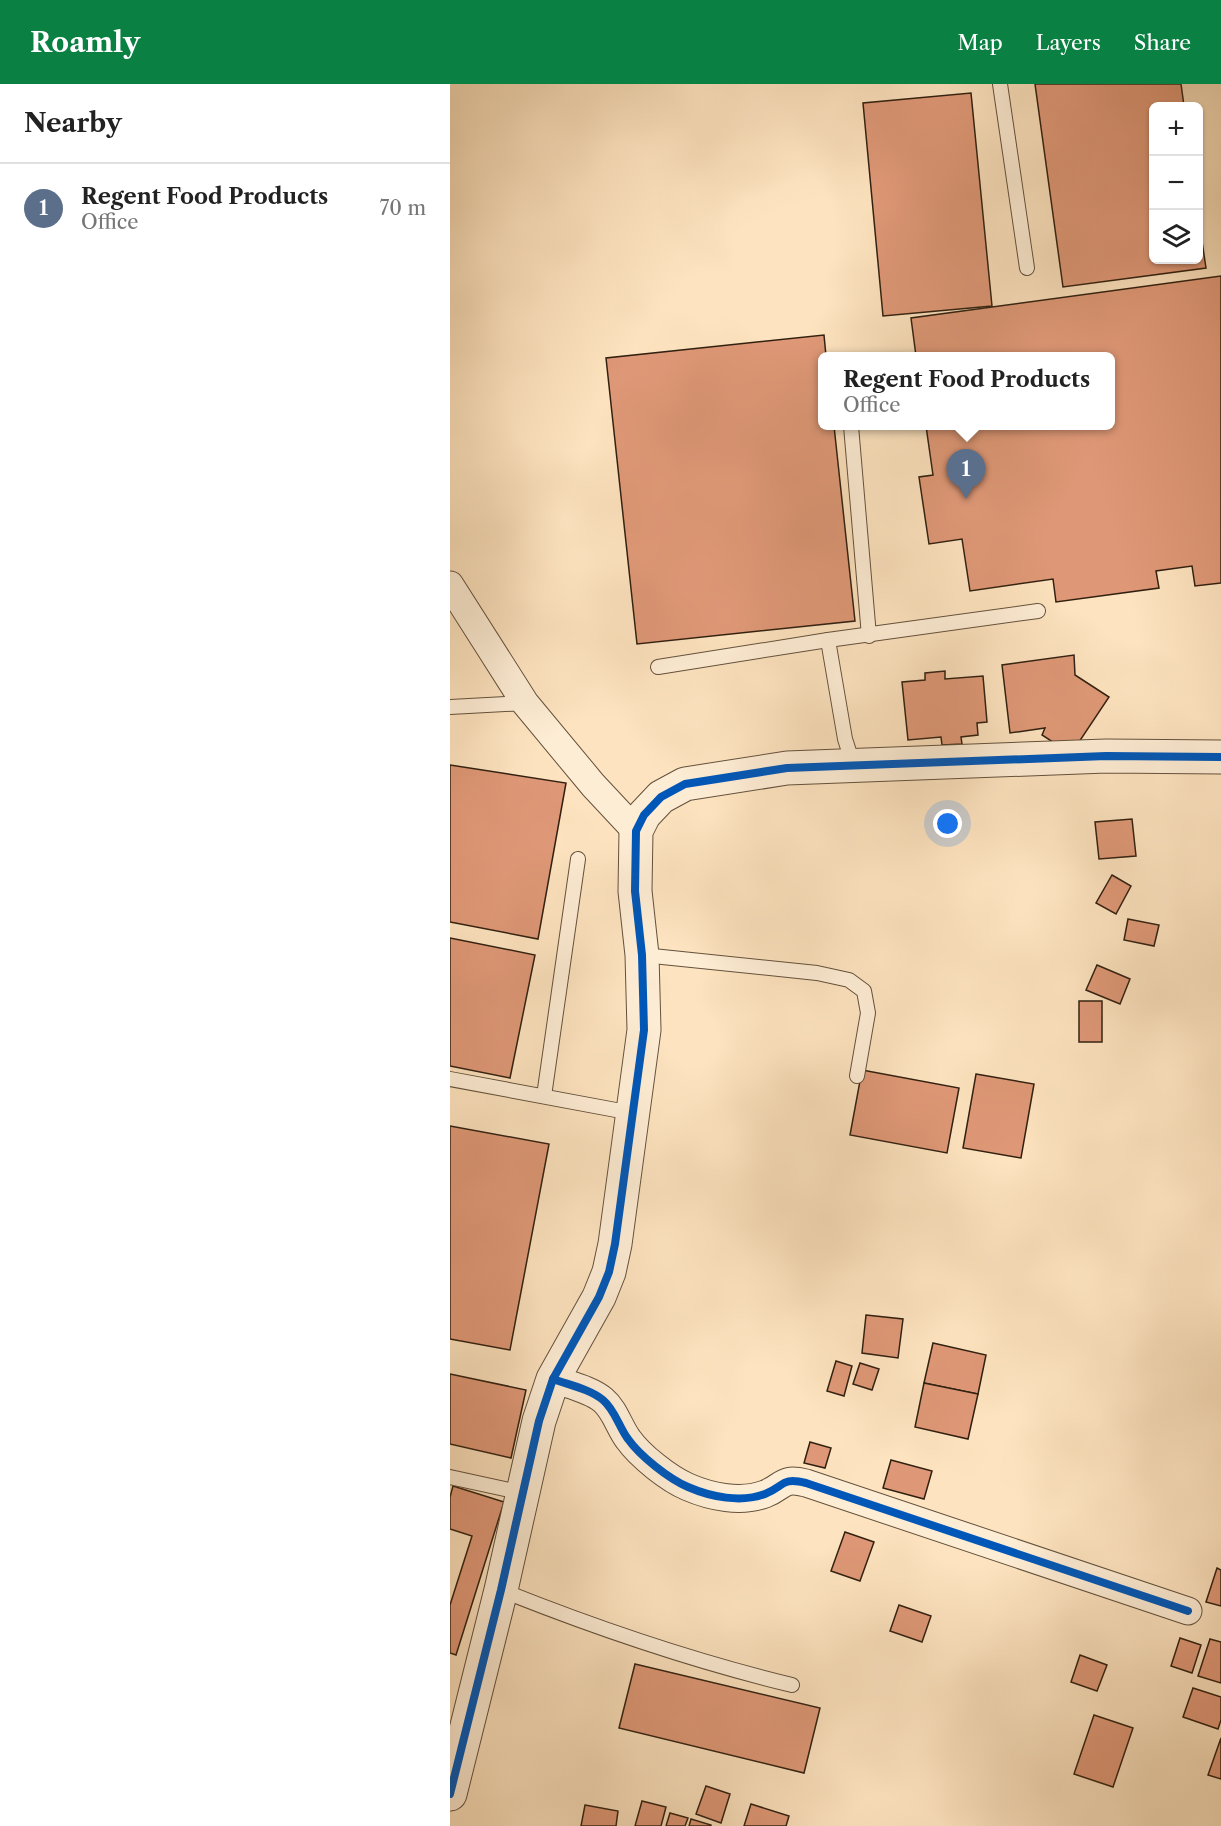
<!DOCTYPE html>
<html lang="en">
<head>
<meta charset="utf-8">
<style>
  body { margin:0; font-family:"Libre Caslon Text",serif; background:#f6f6f6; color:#222 }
  .controls { position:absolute; right:18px; top:18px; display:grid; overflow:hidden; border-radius:9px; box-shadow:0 2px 4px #0004 }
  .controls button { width:54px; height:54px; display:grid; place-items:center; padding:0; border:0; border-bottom:2px solid #e0e0e0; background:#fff; color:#222; font:30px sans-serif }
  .you { position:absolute; left:498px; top:740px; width:21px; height:21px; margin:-15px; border:4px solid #fff; border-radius:50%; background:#1a73e8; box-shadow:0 0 0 9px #1a73e833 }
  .badge { display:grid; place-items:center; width:39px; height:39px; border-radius:50%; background:#0b8043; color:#fff; font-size:20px; font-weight:700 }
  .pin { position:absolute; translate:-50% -50px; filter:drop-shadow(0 2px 3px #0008) }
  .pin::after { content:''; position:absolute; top:32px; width:21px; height:18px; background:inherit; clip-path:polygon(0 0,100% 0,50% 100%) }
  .popup { position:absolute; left:368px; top:268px; width:297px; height:78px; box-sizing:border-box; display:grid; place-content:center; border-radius:9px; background:#fff; filter:drop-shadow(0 2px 4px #0005); font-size:20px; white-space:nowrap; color:#767676 }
  .popup b { font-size:22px; color:#222 }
  .popup::after { content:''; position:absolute; left:50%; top:100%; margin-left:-12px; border:12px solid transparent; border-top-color:#fff }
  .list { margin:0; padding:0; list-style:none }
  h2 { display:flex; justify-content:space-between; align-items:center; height:78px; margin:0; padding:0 24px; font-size:26px }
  h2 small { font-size:20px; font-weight:400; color:#767676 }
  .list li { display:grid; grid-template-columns:39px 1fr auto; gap:18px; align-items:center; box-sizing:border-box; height:90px; padding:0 24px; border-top:2px solid #e0e0e0 }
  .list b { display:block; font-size:22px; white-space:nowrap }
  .list p { margin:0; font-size:20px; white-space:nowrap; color:#767676 }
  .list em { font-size:20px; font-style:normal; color:#767676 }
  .icon { flex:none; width:33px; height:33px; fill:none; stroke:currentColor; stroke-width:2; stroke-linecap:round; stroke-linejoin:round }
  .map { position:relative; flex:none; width:771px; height:1742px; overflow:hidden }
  header { display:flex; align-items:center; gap:36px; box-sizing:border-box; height:84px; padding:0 30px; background:#0b8043; color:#fff }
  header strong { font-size:28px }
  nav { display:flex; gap:33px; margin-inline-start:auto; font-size:21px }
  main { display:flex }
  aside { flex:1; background:#fff }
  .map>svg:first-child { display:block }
  .building { fill:#df9877; stroke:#312010; stroke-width:1.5 }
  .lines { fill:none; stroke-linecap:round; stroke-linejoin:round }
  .service-casing { stroke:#64513c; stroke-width:16 }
  .minor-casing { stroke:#64513c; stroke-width:29 }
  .tertiary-casing { stroke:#64513c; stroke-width:35 }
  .service { stroke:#feedd5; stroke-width:14 }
  .minor { stroke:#feedd5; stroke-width:27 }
  .tertiary { stroke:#feedd5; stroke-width:33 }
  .cycleway-casing { stroke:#feedd5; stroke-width:11 }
  .cycleway { stroke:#0057b8; stroke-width:8 }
</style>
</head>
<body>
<header>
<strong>Roamly</strong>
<nav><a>Map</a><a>Layers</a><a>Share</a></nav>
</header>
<main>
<aside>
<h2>Nearby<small></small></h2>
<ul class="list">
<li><span class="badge" style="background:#5c6f8a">1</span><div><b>Regent Food Products</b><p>Office</p></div><em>70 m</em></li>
</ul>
</aside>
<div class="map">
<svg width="771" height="1742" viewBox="0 0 771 1742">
  <rect width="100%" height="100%" fill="#fde3bf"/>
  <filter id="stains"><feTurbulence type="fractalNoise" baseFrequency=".00333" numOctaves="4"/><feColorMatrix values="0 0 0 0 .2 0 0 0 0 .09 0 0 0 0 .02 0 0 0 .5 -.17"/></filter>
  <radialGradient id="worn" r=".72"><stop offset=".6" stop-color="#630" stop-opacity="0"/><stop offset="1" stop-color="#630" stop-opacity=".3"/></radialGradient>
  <!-- building -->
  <g class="building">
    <polygon points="585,0 731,0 734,22 704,22 704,176 748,176 748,131 756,184 613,203"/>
    <polygon points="521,9 542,222 433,232 413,19"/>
    <polygon points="771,192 771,499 745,502 742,482 706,487 709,504 606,518 603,495 520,507 512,455 479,460 469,393 483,391 476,342 660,342 660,272 466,272 461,234"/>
    <polygon points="374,251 376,272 372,272 372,342 384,342 405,537 187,560 156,274"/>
    <polygon points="624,571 625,591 659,613 621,670 592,651 595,644 560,649 552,581"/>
    <polygon points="495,587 495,595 533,592 537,638 527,639 528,651 511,653 512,660 492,661 491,653 458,656 452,598 475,596 475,589"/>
    <polygon points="0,681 116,699 88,855 0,838"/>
    <polygon points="682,735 686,772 649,775 645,738"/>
    <polygon points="662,791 681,802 666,830 646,819"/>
    <polygon points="678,835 709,841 704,862 674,856"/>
    <polygon points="0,854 85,871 60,994 0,982"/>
    <polygon points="647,881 680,895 670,920 636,906"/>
    <rect x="629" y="917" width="23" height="41"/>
    <polygon points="412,986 509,1004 497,1069 400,1051"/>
    <polygon points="526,990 584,1000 571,1074 513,1064"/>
    <polygon points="0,1042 99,1060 60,1266 0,1255"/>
    <polygon points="416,1231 453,1235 448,1274 412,1269"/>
    <polygon points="483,1259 536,1271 528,1310 474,1299"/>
    <polygon points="386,1277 402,1282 394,1312 377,1307"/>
    <polygon points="410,1279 429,1285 422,1306 403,1300"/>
    <polygon points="0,1290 76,1306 61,1374 0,1360"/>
    <polygon points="474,1299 528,1310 518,1355 465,1343"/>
    <polygon points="360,1358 381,1364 375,1384 354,1379"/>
    <polygon points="441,1376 482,1387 474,1415 433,1404"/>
    <polygon points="3,1402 54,1418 6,1571 0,1569 0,1521 22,1452 0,1445 0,1413"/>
    <polygon points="395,1448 424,1458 410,1497 381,1487"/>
    <polygon points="767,1484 771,1486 771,1522 756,1518"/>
    <polygon points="449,1521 481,1532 472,1558 440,1547"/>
    <polygon points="730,1554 751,1561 742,1589 721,1582"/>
    <polygon points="760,1555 771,1558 771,1599 748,1592"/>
    <polygon points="630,1571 657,1581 647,1607 621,1598"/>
    <polygon points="185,1580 370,1624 354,1689 169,1644"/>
    <polygon points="743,1604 771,1613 771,1636 768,1645 733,1633"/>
    <polygon points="644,1631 683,1644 663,1703 624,1690"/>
    <polygon points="771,1654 771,1695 758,1691"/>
    <polygon points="256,1702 280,1710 271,1739 246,1730"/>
    <polygon points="192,1717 216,1723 211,1742 185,1742"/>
    <polygon points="301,1720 339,1732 336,1742 294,1742"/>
    <polygon points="135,1721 168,1727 166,1742 131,1742"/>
    <polygon points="220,1729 238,1734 235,1742 216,1742"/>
    <polygon points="241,1735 261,1741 261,1742 239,1742"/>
  </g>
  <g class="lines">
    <defs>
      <g id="service">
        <polyline points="550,0 577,184"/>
        <polyline points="401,342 419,552"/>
        <polyline points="378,556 395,655 403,680"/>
        <polyline points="208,583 378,556 588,527"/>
        <polyline points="0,623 75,619"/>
        <polyline points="193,871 367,889 399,896 414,907 418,929 407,992"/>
        <polyline points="0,995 182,1029"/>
        <polyline points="94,1012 128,775"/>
        <polyline points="0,1393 73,1409"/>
        <path d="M 51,1506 C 146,1544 243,1577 342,1601"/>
      </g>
      <g id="minor">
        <polyline points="0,501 75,619 143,701 186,747"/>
        <path d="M 103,1295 C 119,1301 140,1305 153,1316 C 165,1326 169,1343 178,1355 C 190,1372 219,1395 238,1403 C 261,1413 291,1419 315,1410 C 335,1402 331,1393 356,1399 L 738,1527"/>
      </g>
      <polyline id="tertiary" points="0,1710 51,1506 89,1337 103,1295 149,1213 159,1188 165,1160 194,946 192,871 185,807 186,747 194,731 211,713 235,700 337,684 656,672 771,673"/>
    </defs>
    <!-- service casing -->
    <use href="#service" class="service-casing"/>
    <!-- minor casing -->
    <use href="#minor" class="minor-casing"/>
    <!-- tertiary casing -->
    <use href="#tertiary" class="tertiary-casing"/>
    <!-- service -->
    <use href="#service" class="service"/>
    <!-- minor -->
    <use href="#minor" class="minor"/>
    <!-- tertiary -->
    <use href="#tertiary" class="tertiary"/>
    <defs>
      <g id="cycleway">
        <path d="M 103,1295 C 119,1301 140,1305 153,1316 C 165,1326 169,1343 178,1355 C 190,1372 219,1395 238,1403 C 261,1413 291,1419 315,1410 C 335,1402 331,1393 356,1399 L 738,1527"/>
        <polyline points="0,1710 51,1506 89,1337 103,1295 149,1213 159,1188 165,1160 194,946 192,871 185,807 186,747 194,731 211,713 235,700 337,684 656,672 771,673"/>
      </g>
    </defs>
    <!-- cycleway casing -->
    <use href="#cycleway" class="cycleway-casing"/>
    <!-- cycleway -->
    <use href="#cycleway" class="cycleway"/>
  </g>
  <rect width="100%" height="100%" filter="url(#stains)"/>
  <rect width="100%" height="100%" fill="url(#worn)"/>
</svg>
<div class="controls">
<button>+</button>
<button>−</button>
<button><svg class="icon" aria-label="layers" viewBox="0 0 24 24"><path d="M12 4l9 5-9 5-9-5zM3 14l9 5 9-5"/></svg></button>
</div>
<div class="you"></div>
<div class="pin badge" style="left:516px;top:415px;background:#5c6f8a">1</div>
<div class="popup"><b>Regent Food Products</b>Office</div>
</div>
</main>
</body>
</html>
